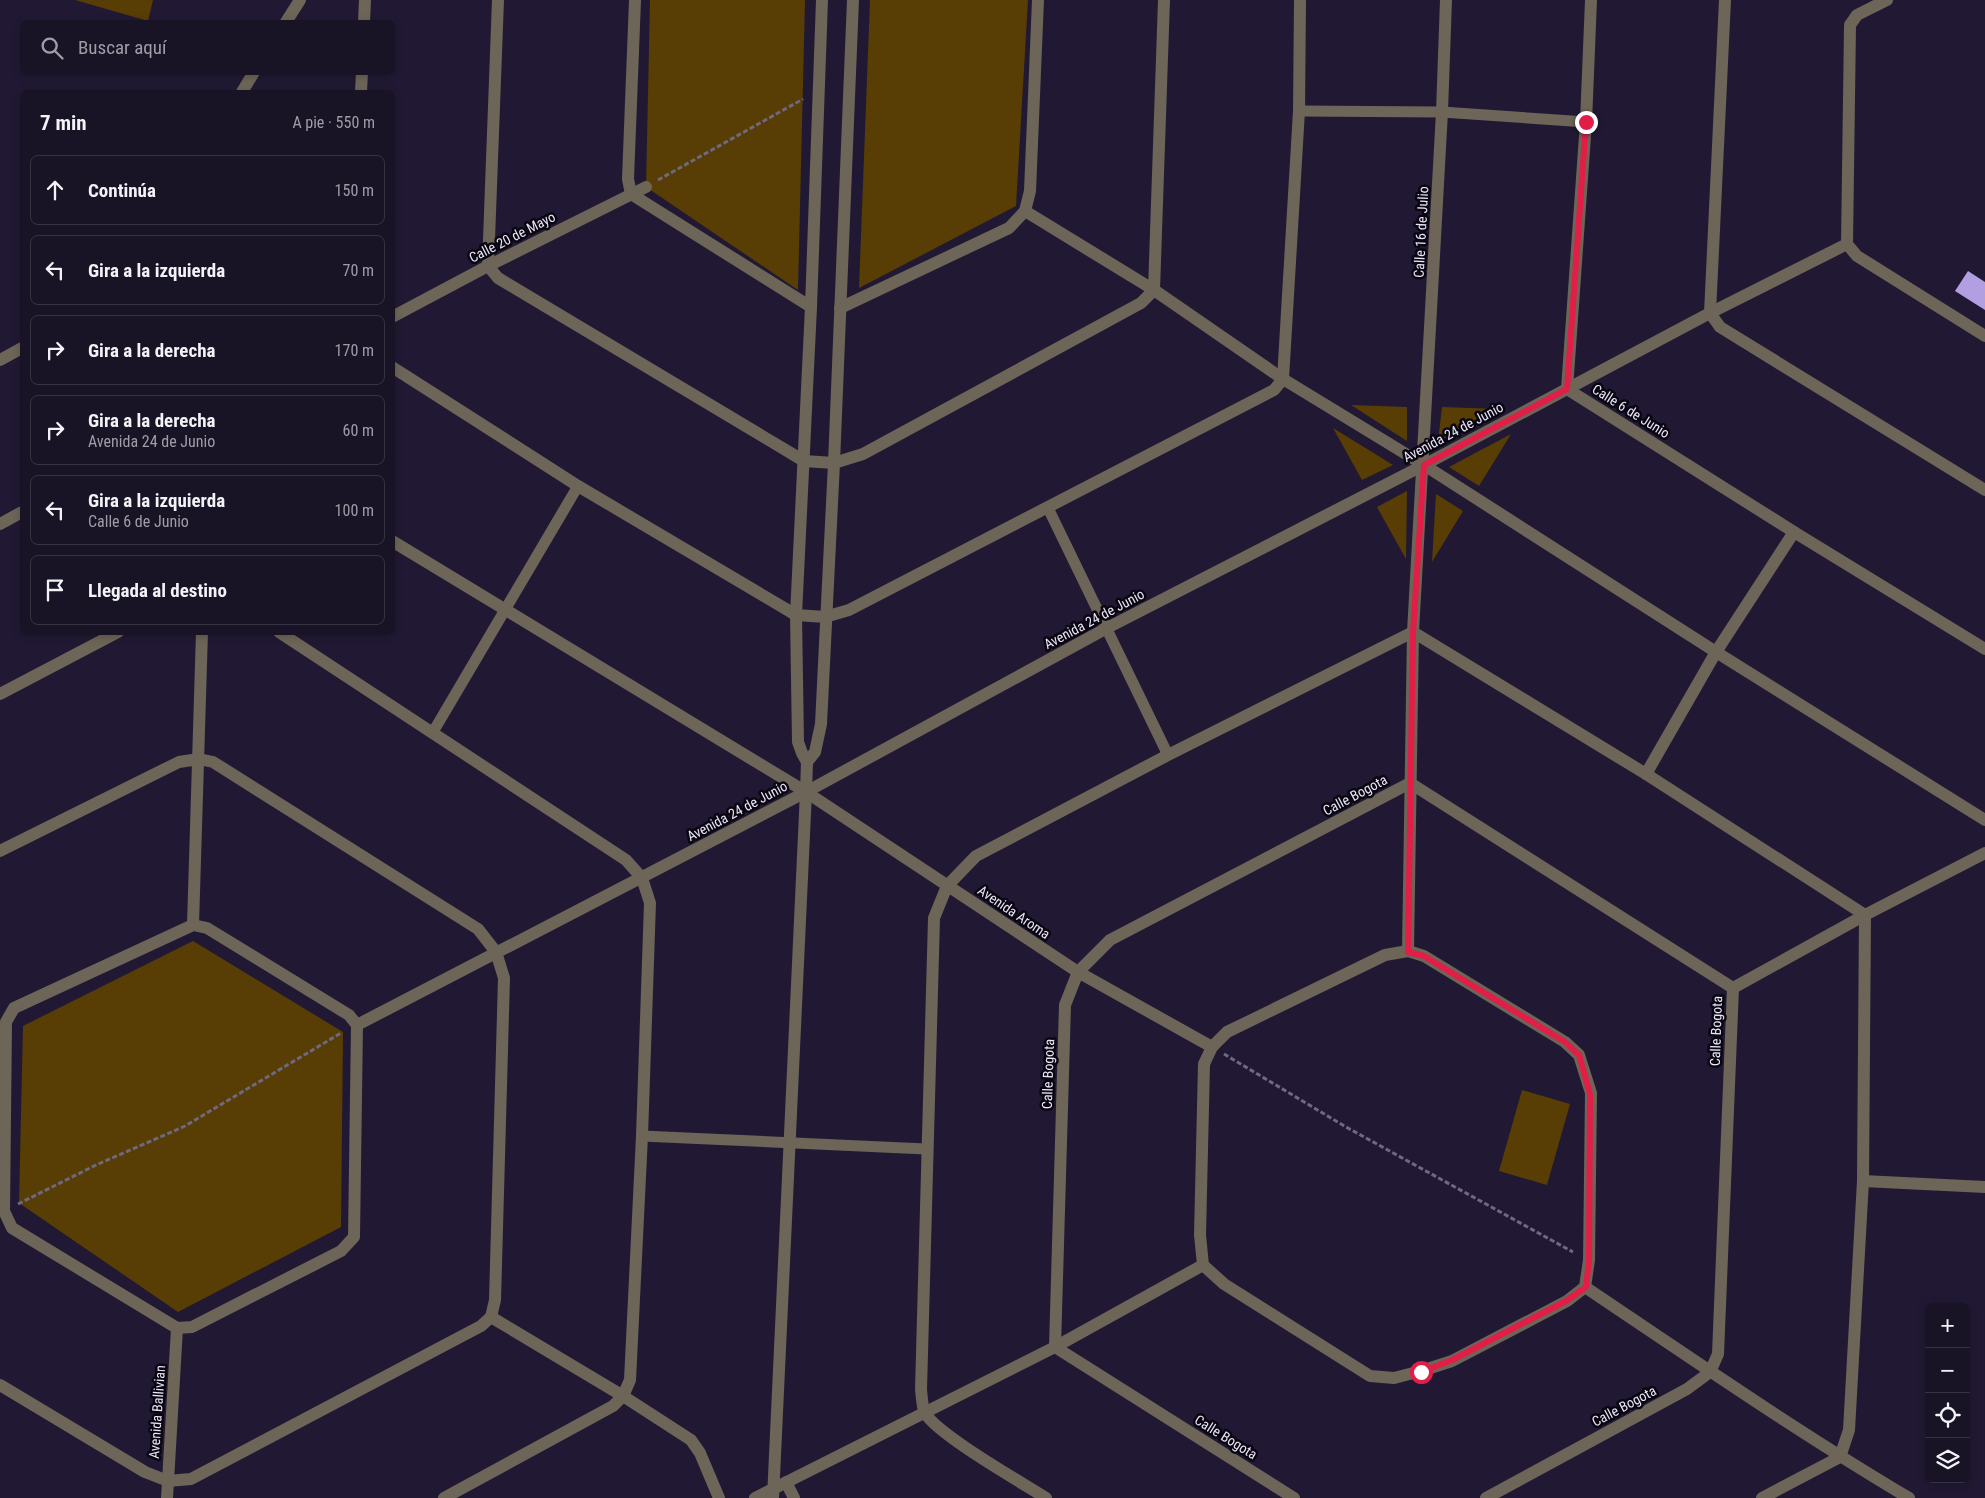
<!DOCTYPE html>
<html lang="es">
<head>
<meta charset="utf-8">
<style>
  body { margin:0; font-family:"Roboto Condensed",sans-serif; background:#221c2e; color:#f1f3f6 }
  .controls { position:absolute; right:15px; bottom:15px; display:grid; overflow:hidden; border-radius:8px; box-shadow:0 2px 8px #0003 }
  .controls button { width:45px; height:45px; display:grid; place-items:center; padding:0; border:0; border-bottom:1px solid #373243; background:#191326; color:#f1f3f6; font:25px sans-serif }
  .stop { position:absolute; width:15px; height:15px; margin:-11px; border:4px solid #e11d48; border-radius:50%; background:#fff }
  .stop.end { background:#e11d48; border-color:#fff; box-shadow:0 1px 5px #0008 }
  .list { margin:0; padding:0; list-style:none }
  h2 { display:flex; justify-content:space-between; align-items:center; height:65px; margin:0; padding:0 20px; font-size:21px }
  h2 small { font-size:16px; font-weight:400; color:#9f9ea7 }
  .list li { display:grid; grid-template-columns:32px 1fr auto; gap:15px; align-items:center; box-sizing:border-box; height:70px; margin:0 10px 10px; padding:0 10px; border:1px solid #373243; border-radius:8px }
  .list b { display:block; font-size:19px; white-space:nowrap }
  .list p { margin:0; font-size:16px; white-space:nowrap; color:#9f9ea7 }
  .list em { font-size:16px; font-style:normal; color:#9f9ea7 }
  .icon { flex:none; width:28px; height:28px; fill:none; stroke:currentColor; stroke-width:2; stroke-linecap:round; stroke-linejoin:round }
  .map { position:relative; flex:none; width:1985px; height:1498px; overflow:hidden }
  .search { position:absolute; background:#191326; box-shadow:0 2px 8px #0003; left:20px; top:20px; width:375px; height:55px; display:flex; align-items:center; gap:12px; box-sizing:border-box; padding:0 18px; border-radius:8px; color:#9f9ea7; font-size:19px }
  .panel { position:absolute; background:#191326; box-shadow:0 2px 8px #0003; left:20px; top:90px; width:375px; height:545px; border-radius:8px }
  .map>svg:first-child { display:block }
  .green { fill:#583d04 }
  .building { fill:#b19fe2 }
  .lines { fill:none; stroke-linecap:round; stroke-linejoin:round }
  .path { stroke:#6f6980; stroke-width:3; stroke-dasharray:5 2.5; stroke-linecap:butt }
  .service { stroke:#6d6558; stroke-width:11 }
  .minor { stroke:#6d6558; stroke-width:12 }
  .tertiary { stroke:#6d6558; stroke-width:12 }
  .route { stroke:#e11d48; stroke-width:6 }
  .labels { text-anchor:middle; stroke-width:5; stroke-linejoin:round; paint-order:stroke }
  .street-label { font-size:14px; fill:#eae6f8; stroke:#090611 }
</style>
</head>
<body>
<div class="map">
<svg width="1985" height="1498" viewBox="0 0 1985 1498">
  <rect width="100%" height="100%" fill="#211933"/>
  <!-- green -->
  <g class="green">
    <polygon points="75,0 153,0 148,21"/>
    <polygon points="650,0 805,0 798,290 646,187"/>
    <polygon points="870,0 1028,0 1016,206 859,288"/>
    <polygon points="1351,405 1407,407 1407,441"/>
    <polygon points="1442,407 1498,409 1438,442"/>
    <polygon points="1333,428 1393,465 1362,480"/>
    <polygon points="1511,434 1479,486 1449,467"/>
    <polygon points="1407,491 1406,559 1377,507"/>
    <polygon points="1436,494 1463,511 1432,562"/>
    <polygon points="193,941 343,1032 341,1227 178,1312 19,1203 23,1026"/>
    <polygon points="1522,1090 1570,1104 1547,1185 1499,1171"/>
  </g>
  <!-- building -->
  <polygon class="building" points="1968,271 1985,282 1985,310 1955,291"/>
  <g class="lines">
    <!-- path -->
    <g class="path">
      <polyline points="658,180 803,99"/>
      <polyline points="1224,1054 1346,1127 1573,1252"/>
      <polyline points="18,1204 96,1165 185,1126 341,1033"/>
    </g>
    <!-- service -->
    <g class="service">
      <polyline points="1299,111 1442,112 1586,122"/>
      <polyline points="1048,508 1168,755"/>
      <polyline points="433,732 578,486"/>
      <polyline points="642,1136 926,1149"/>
    </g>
    <!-- minor -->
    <g class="minor">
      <polyline points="498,0 488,266 498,278 804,461 834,463 863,454 1141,303 1154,290 1164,0"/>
      <polyline points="635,0 628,179 631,194 811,307"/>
      <polyline points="1591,0 1586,122 1567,389 1794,532 1985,649"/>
      <polyline points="1725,0 1710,313 1720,327 1985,490"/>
      <polyline points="1887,0 1857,15 1850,25 1847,244 1857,256 1985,336"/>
      <polyline points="286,22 300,0"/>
      <polyline points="364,22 365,0"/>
      <polyline points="242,92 254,72"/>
      <polyline points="361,92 362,72"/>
      <polyline points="1025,211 1154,290 1283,379 1424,465 1716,652 1985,820"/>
      <polyline points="840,308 1009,228 1025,211 1030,191 1038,0"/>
      <polyline points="392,317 488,266 646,187"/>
      <polyline points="0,360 22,348"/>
      <polyline points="392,367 578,486 796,615 825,617 849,610 1274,390 1283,379 1299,111 1300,0"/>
      <polyline points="0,524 22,512"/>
      <polyline points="392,541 806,792 1078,972 1212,1047"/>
      <polyline points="279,632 626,860 642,878 650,903 642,1136 630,1380 623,1396 613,1406 444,1498"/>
      <polyline points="0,694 118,632"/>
      <polyline points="1646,774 1716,652 1794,532"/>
      <polyline points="806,792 807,762"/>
      <polyline points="0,851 179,762 199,759 213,762 478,929 496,952 504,978 495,1300 491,1317 481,1326 191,1479 168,1481 145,1472 0,1385"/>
      <polygon points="193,925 207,928 349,1015 357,1025 354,1237 341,1251 192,1327 177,1328 12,1228 4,1211 6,1022 14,1008"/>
      <polyline points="193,925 202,632"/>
      <polygon points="1408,951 1424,956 1565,1042 1579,1055 1591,1093 1589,1260 1585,1287 1567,1301 1452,1361 1421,1371 1394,1378 1370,1376 1224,1284 1203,1265 1200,1235 1204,1064 1212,1047 1227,1032 1385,955"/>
      <polyline points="1408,951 1413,632 1442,112 1446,0"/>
      <polyline points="1733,988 1865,915 1985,853"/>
      <polyline points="357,1025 806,792 1107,628 1424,465 1710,313 1847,244"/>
      <polyline points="1863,1181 1985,1187"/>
      <path d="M 1585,1287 C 1692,1359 1798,1432 1909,1498"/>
      <polyline points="491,1317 623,1396 691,1440 700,1453 719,1498"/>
      <polyline points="786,1482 794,1498"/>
      <polyline points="167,1498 177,1328"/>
      <polyline points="755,1498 1055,1347 1203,1265"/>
      <path d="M 1046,1498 C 1021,1482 938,1435 925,1413 C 922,1407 922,1397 921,1390 L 934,918 L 947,886 L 976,856 L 1168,755 L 1413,632 L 1646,774 L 1865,915 L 1863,1181 L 1849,1430 L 1840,1457 L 1762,1498"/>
      <polyline points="1294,1498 1055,1347 1065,1005 1078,972 1110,940 1410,783 1733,988"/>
      <polyline points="1486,1498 1687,1389 1710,1372 1718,1354 1733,988"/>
    </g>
    <!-- tertiary -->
    <g class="tertiary">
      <polyline points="822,0 811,307 796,615 798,742 802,753 807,762 815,752 821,724 834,463 853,0"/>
      <polyline points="773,1498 806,792"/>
    </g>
  </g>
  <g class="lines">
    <!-- route -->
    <polyline class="route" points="1421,1372 1452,1360 1566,1301 1586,1287 1589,1260 1590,1094 1579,1055 1565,1042 1424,956 1408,952 1413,632 1424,465 1567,389 1586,122"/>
  </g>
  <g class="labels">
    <!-- street labels -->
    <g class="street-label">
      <text transform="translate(1421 232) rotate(-87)" y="5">Calle 16 de Julio</text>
      <text transform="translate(512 237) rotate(-27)" y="5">Calle 20 de Mayo</text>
      <text transform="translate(1631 411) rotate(32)" y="5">Calle 6 de Junio</text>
      <text transform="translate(1453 432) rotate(-28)" y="5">Avenida 24 de Junio</text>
      <text transform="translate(1094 619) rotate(-28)" y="5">Avenida 24 de Junio</text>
      <text transform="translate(1355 795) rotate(-28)" y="5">Calle Bogota</text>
      <text transform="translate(737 811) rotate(-28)" y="5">Avenida 24 de Junio</text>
      <text transform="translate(1014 912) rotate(34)" y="5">Avenida Aroma</text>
      <text transform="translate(1716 1031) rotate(-88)" y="5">Calle Bogota</text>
      <text transform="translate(1048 1074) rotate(-88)" y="5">Calle Bogota</text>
      <text transform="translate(1624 1406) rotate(-28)" y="5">Calle Bogota</text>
      <text transform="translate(157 1412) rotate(-86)" y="5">Avenida Ballivian</text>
      <text transform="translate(1226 1437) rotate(32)" y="5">Calle Bogota</text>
    </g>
  </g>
</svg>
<div class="controls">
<button>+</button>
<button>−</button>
<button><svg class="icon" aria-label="locate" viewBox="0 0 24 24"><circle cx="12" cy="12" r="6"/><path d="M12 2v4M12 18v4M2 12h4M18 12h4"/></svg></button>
<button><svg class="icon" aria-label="layers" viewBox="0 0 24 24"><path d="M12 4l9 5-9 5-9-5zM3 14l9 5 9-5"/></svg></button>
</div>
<div class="stop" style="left:1421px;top:1372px"></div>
<div class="stop end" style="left:1586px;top:122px"></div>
<div class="search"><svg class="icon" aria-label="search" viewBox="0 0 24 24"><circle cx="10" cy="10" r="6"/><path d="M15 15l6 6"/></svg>Buscar aquí</div>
<section class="panel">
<h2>7 min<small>A pie · 550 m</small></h2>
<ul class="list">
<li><svg class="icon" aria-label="ahead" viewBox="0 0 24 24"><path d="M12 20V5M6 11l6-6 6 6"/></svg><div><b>Continúa</b></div><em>150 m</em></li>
<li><svg class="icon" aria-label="left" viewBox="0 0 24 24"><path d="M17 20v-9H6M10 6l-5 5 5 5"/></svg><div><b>Gira a la izquierda</b></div><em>70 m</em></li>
<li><svg class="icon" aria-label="right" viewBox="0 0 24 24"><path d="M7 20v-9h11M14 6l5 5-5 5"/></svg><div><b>Gira a la derecha</b></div><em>170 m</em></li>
<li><svg class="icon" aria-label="right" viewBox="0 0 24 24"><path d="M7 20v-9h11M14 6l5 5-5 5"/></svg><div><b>Gira a la derecha</b><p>Avenida 24 de Junio</p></div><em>60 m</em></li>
<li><svg class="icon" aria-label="left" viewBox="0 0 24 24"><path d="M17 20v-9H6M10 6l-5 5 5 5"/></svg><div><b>Gira a la izquierda</b><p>Calle 6 de Junio</p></div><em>100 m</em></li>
<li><svg class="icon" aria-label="arrive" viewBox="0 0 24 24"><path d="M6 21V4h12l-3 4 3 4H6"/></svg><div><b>Llegada al destino</b></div></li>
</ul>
</section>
</div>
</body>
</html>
